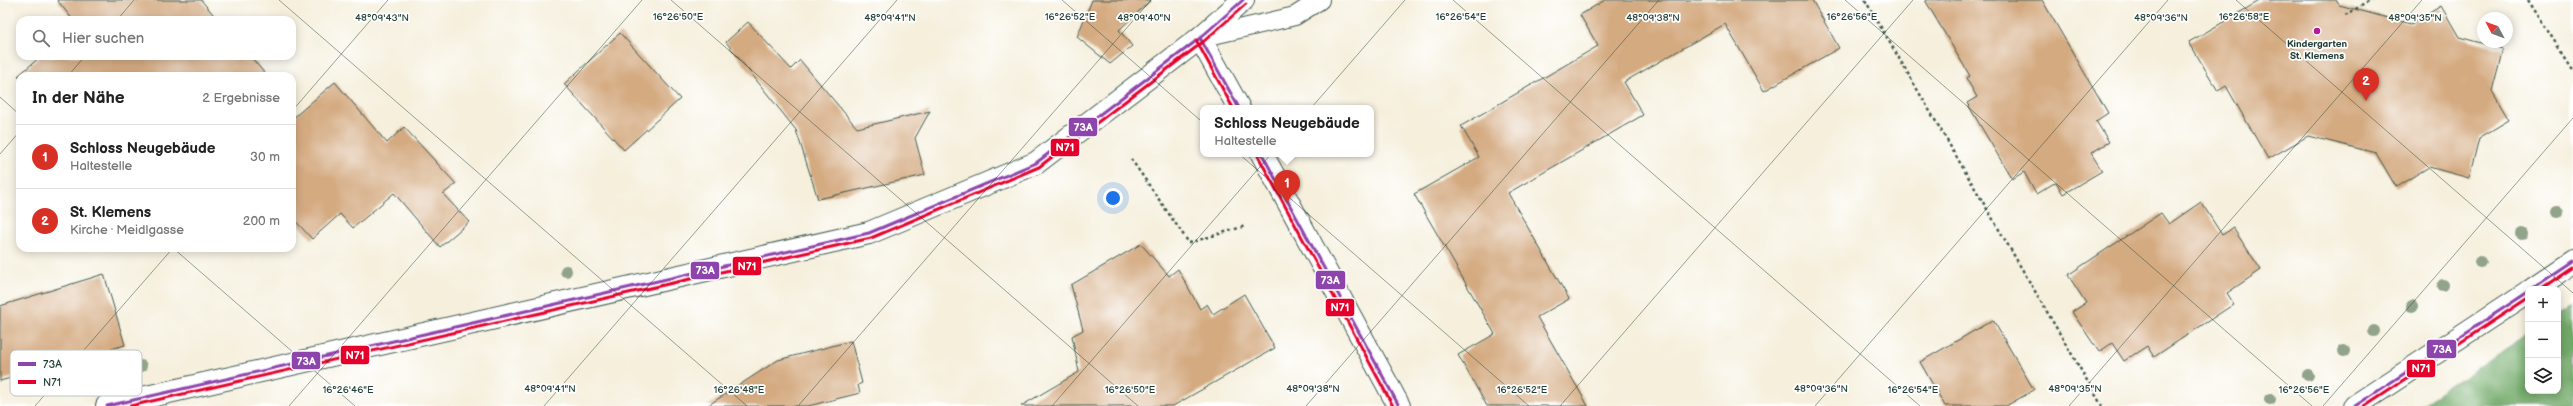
<!DOCTYPE html>
<html lang="de">
<head>
<meta charset="utf-8">
<style>
  body { margin:0; font-family:"Balsamiq Sans",sans-serif; background:#f2f2f2; color:#222 }
  .controls { position:absolute; right:12px; bottom:12px; display:grid; overflow:hidden; border-radius:8px; box-shadow:0 2px 10px #0003 }
  .controls button { width:36px; height:36px; display:grid; place-items:center; padding:0; border:0; border-bottom:1px solid #e0e0e0; background:#fff; color:#222; font:20px sans-serif }
  .compass { position:absolute; left:2477px; top:12px; width:36px; height:36px; border-radius:50%; background:#fff; box-shadow:0 2px 10px #0003; rotate:311deg }
  .you { position:absolute; left:1113px; top:198px; width:14px; height:14px; margin:-10px; border:3px solid #fff; border-radius:50%; background:#1a73e8; box-shadow:0 0 0 6px #1a73e833 }
  .badge { display:grid; place-items:center; width:26px; height:26px; border-radius:50%; background:#d93025; color:#fff; font-size:13px; font-weight:700 }
  .pin { position:absolute; translate:-50% -33px; filter:drop-shadow(0 1px 2px #0008) }
  .pin::after { content:''; position:absolute; top:21px; width:14px; height:12px; background:inherit; clip-path:polygon(0 0,100% 0,50% 100%) }
  .popup { position:absolute; left:1200px; top:105px; width:174px; height:52px; box-sizing:border-box; display:grid; place-content:center; border-radius:8px; background:#fff; filter:drop-shadow(0 1px 3px #0005); font-size:13px; white-space:nowrap; color:#767676 }
  .popup b { font-size:15px; color:#222 }
  .popup::after { content:''; position:absolute; left:50%; top:100%; margin-left:-8px; border:8px solid transparent; border-top-color:#fff }
  .list { margin:0; padding:0; list-style:none }
  h2 { display:flex; justify-content:space-between; align-items:center; height:52px; margin:0; padding:0 16px; font-size:17px }
  h2 small { font-size:13px; font-weight:400; color:#767676 }
  .list li { display:grid; grid-template-columns:26px 1fr auto; gap:12px; align-items:center; box-sizing:border-box; height:64px; padding:0 16px; border-top:1px solid #e0e0e0 }
  .list b { display:block; font-size:15px; white-space:nowrap }
  .list p { margin:0; font-size:13px; white-space:nowrap; color:#767676 }
  .list em { font-size:13px; font-style:normal; color:#767676 }
  .icon { flex:none; width:22px; height:22px; fill:none; stroke:currentColor; stroke-width:2; stroke-linecap:round; stroke-linejoin:round }
  .map { position:relative; flex:none; width:2573px; height:406px; overflow:hidden }
  .search { position:absolute; background:#fff; box-shadow:0 2px 10px #0003; left:16px; top:16px; width:280px; height:44px; display:flex; align-items:center; gap:10px; box-sizing:border-box; padding:0 14px; border-radius:12px; color:#767676; font-size:15px }
  .panel { position:absolute; background:#fff; box-shadow:0 2px 10px #0003; left:16px; top:72px; width:280px; height:180px; border-radius:12px }
  .map>svg:first-child { display:block }
  .forest { fill:#71a967; stroke:#48734e }
  .building { fill:#d4aa81 }
  .lines { fill:none; stroke-linecap:round; stroke-linejoin:round }
  .service-casing { stroke:#3f584d; stroke-width:20 }
  .minor-casing { stroke:#3f584d; stroke-width:24 }
  .secondary-casing { stroke:#3f584d; stroke-width:24 }
  .path { stroke:#3f584d; stroke-width:2.5; stroke-dasharray:3 3; stroke-linecap:butt }
  .service { stroke:#fff; stroke-width:18 }
  .minor { stroke:#fff; stroke-width:22 }
  .secondary { stroke:#fff; stroke-width:22 }
  .bus-1-casing { stroke:#fff; stroke-width:6 }
  .bus-2-casing { stroke:#fff; stroke-width:6 }
  .bus-1 { stroke:#8e44ad; stroke-width:3 }
  .bus-2 { stroke:#e4002b; stroke-width:3 }
  .tree { fill:#91a38b }
  .ticks { fill:none; stroke:#1f3d34; stroke-width:1; stroke-opacity:0.45 }
  .poi-dot { fill:#b5179e; stroke:#fff; stroke-width:1.5 }
  .labels { text-anchor:middle; stroke-width:3.5; stroke-linejoin:round; paint-order:stroke }
  .poi-label { font-size:10px; font-weight:bold; fill:#1f3d34; stroke:#fff }
  .key { fill:#fff; stroke:#bcc5c2; stroke-width:1 }
  .key-label { font-size:11px; fill:#1f3d34 }
  .ticks-label { font-size:10px; text-anchor:middle; fill:#1f3d34; stroke:#fff; stroke-width:3.5; stroke-linejoin:round; paint-order:stroke }
  .line-badge { stroke:#fff; stroke-width:1.5 }
  .badge-label { font-size:11px; text-anchor:middle; font-weight:bold; fill:#fff }
</style>
</head>
<body>
<div class="map">
<svg width="2573" height="406" viewBox="0 0 2573 406">
  <rect width="100%" height="100%" fill="#fff"/>
  <filter id="ink" filterUnits="userSpaceOnUse"><feTurbulence type="fractalNoise" baseFrequency=".025" numOctaves="2"/><feDisplacementMap in="SourceGraphic" scale="8" xChannelSelector="R" yChannelSelector="G"/><feConvolveMatrix kernelMatrix="1 2 1 2 8 2 1 2 1" color-interpolation-filters="sRGB"/></filter>
  <filter id="wash" filterUnits="userSpaceOnUse"><feTurbulence type="fractalNoise" baseFrequency=".012" numOctaves="4" result="noise"/><feDisplacementMap in="SourceGraphic" scale="16" xChannelSelector="R" yChannelSelector="G"/><feGaussianBlur stdDeviation="0.9" result="paint"/><feColorMatrix in="noise" values="0 0 0 0 0 0 0 0 0 0 0 0 0 0 0 0 0 1.4 0 .05"/><feComposite in="paint" operator="in"/></filter>
  <g filter="url(#wash)">
    <rect width="100%" height="100%" fill="#f5efdc"/>
    <!-- forest -->
    <polygon class="forest" points="2573,304 2573,406 2420,406 2528,334 2528,391 2558,391 2558,314"/>
    <g id="blocks">
      <!-- building -->
      <g class="building">
        <polygon points="57,0 201,0 218,20 73,20"/>
        <polygon points="1092,0 1151,0 1119,30 1132,46 1110,64 1077,37"/>
        <polygon points="1605,0 1812,0 1839,48 1764,91 1725,24 1624,82 1643,115 1508,193 1569,299 1537,317 1588,406 1487,406 1458,355 1495,334 1414,194 1479,157 1461,126 1598,46 1580,15"/>
        <polygon points="1925,0 2042,0 2108,113 2096,121 2109,142 2091,153 2102,171 2063,194 2056,182 2036,194 2024,172 2012,179 1967,103 1977,97 1966,78 1970,76"/>
        <polygon points="2261,0 2336,0 2339,5 2411,24 2441,6 2459,37 2503,49 2492,91 2509,120 2479,138 2469,178 2429,167 2396,187 2376,153 2308,136 2268,159 2226,86 2218,91 2189,42"/>
        <polygon points="748,22 791,69 800,60 857,128 930,111 915,138 925,175 818,199 796,130 726,42"/>
        <polygon points="620,33 680,99 624,150 564,84"/>
        <polygon points="41,56 250,56 267,76 18,76"/>
        <polygon points="335,82 387,143 404,127 456,184 443,194 469,222 440,247 394,193 353,228 340,214 312,239 292,217 292,119"/>
        <polygon points="2201,202 2222,235 2233,228 2261,270 2227,293 2234,304 2154,357 2147,346 2124,361 2112,343 2099,352 2072,312 2086,303 2068,275 2161,213 2169,224"/>
        <polygon points="1141,244 1169,276 1178,269 1200,309 1207,304 1213,314 1244,294 1275,348 1173,406 1021,406 1079,372 1072,336 1083,330 1071,285"/>
        <polygon points="104,274 125,345 0,381 0,306"/>
        <polygon points="1993,320 2034,390 2006,406 1945,406 1920,362"/>
        <polygon points="851,341 862,383 858,385 860,393 808,406 707,406 778,360"/>
      </g>
    </g>
  </g>
  <g filter="url(#ink)">
    <use href="#blocks" fill-opacity="0" stroke="#3f584d" stroke-width="1"/>
    <g class="lines">
      <defs>
        <polyline id="service" points="1200,38 1295,16 1320,0"/>
        <g id="minor">
          <polyline points="1200,38 1239,108"/>
          <polyline points="1262,154 1399,406"/>
          <polyline points="2533,289 2573,262"/>
          <polyline points="2355,406 2528,292"/>
        </g>
        <polyline id="secondary" points="107,406 869,233 1036,163 1200,38 1243,0"/>
      </defs>
      <!-- service casing -->
      <use href="#service" class="service-casing"/>
      <!-- minor casing -->
      <use href="#minor" class="minor-casing"/>
      <!-- secondary casing -->
      <use href="#secondary" class="secondary-casing"/>
      <!-- path -->
      <g class="path">
        <polyline points="1865,0 2102,406"/>
        <polyline points="2528,0 2573,70"/>
        <polyline points="2345,15 2372,0"/>
        <polyline points="1131,159 1189,243 1245,226"/>
      </g>
      <!-- service -->
      <use href="#service" class="service"/>
      <!-- minor -->
      <use href="#minor" class="minor"/>
      <!-- secondary -->
      <use href="#secondary" class="secondary"/>
      <defs>
        <g id="bus-1">
          <polyline points="1200,38 1239,108"/>
          <polyline points="1262,154 1399,406"/>
          <polyline points="2533,289 2573,262"/>
          <polyline points="107,406 869,233 1036,163 1200,38 1243,0"/>
          <polyline points="2355,406 2528,292"/>
        </g>
        <g id="bus-2">
          <polyline points="1196,40 1233,108"/>
          <polyline points="1258,156 1393,406"/>
          <polyline points="2542,289 2573,268"/>
          <polyline points="130,406 871,238 1039,167 1203,42 1246,4"/>
          <polyline points="2364,406 2528,298"/>
        </g>
      </defs>
      <!-- bus-1 casing -->
      <use href="#bus-1" class="bus-1-casing"/>
      <!-- bus-2 casing -->
      <use href="#bus-2" class="bus-2-casing"/>
      <!-- bus-1 -->
      <use href="#bus-1" class="bus-1"/>
      <!-- bus-2 -->
      <use href="#bus-2" class="bus-2"/>
    </g>
    <!-- trees -->
    <g class="tree">
      <circle cx="2558" cy="211" r="6"/>
      <circle cx="2522" cy="234" r="6"/>
      <circle cx="2480" cy="262" r="6"/>
      <circle cx="566" cy="271" r="6"/>
      <circle cx="2443" cy="285" r="6"/>
      <circle cx="2412" cy="306" r="6"/>
      <circle cx="2374" cy="331" r="6"/>
      <circle cx="2344" cy="351" r="6"/>
      <circle cx="141" cy="366" r="6"/>
      <circle cx="2308" cy="375" r="6"/>
      <circle cx="2270" cy="399" r="6"/>
    </g>
  </g>
  <!-- ticks -->
  <path class="ticks" d="M 279,0 L 747,406M 671,0 L 1138,406M 1062,0 L 1529,406M 1453,0 L 1920,406M 1845,0 L 2312,406M 2236,0 L 2573,293M 117,20 L 134,0M 68,76 L 85,56M 0,97 L 20,115M 292,111 L 388,0M 0,154 L 20,131M 173,248 L 355,406M 35,406 L 173,248M 289,406 L 642,0M 544,406 L 897,0M 798,406 L 1151,0M 1052,406 L 1405,0M 1306,406 L 1659,0M 1560,406 L 1913,0M 1815,406 L 2168,0M 2069,406 L 2422,0M 2323,406 L 2573,118"/>
  <!-- markers -->
  <circle class="poi-dot" cx="2317" cy="31" r="4"/>
  <g class="labels">
    <!-- poi labels -->
    <g class="poi-label">
      <text x="2317" y="47">Kindergarten<tspan x="2317" dy="12">St. Klemens</tspan></text>
    </g>
  </g>
  <!-- legend -->
  <rect x="10" y="350" width="132" height="46" rx="6" class="key"/>
  <rect x="18" y="362" width="18" height="4" fill="#8e44ad"/>
  <rect x="18" y="380" width="18" height="4" fill="#e4002b"/>
  <g class="key-label">
    <text x="43" y="368">73A</text>
    <text x="43" y="386">N71</text>
  </g>
  <g class="ticks-label">
    <text x="1070" y="20">16°26'52"E</text>
    <text x="1461" y="20">16°26'54"E</text>
    <text x="1852" y="20">16°26'56"E</text>
    <text x="2244" y="20">16°26'58"E</text>
    <text x="678" y="20">16°26'50"E</text>
    <text x="382" y="21">48°09'43"N</text>
    <text x="890" y="21">48°09'41"N</text>
    <text x="1144" y="21">48°09'40"N</text>
    <text x="1653" y="21">48°09'38"N</text>
    <text x="2161" y="21">48°09'36"N</text>
    <text x="2415" y="21">48°09'35"N</text>
    <text x="550" y="392">48°09'41"N</text>
    <text x="1313" y="392">48°09'38"N</text>
    <text x="1821" y="392">48°09'36"N</text>
    <text x="2075" y="392">48°09'35"N</text>
    <text x="348" y="393">16°26'46"E</text>
    <text x="739" y="393">16°26'48"E</text>
    <text x="1130" y="393">16°26'50"E</text>
    <text x="1522" y="393">16°26'52"E</text>
    <text x="1913" y="393">16°26'54"E</text>
    <text x="2304" y="393">16°26'56"E</text>
  </g>
  <g class="line-badge">
    <rect x="1068" y="117" width="30" height="20" rx="4" fill="#8e44ad"/>
    <rect x="1050" y="138" width="30" height="19" rx="4" fill="#e4002b"/>
    <rect x="732" y="256" width="30" height="20" rx="4" fill="#e4002b"/>
    <rect x="690" y="261" width="30" height="19" rx="4" fill="#8e44ad"/>
    <rect x="1315" y="270" width="31" height="20" rx="4" fill="#8e44ad"/>
    <rect x="1325" y="298" width="30" height="19" rx="4" fill="#e4002b"/>
    <rect x="2426" y="339" width="31" height="20" rx="4" fill="#8e44ad"/>
    <rect x="340" y="345" width="30" height="20" rx="4" fill="#e4002b"/>
    <rect x="291" y="351" width="30" height="19" rx="4" fill="#8e44ad"/>
    <rect x="2406" y="359" width="30" height="19" rx="4" fill="#e4002b"/>
  </g>
  <g class="badge-label">
    <text x="1083" y="131">73A</text>
    <text x="1065" y="151">N71</text>
    <text x="747" y="270">N71</text>
    <text x="705" y="274">73A</text>
    <text x="1330" y="284">73A</text>
    <text x="1340" y="311">N71</text>
    <text x="2442" y="353">73A</text>
    <text x="355" y="359">N71</text>
    <text x="306" y="365">73A</text>
    <text x="2421" y="372">N71</text>
  </g>
</svg>
<div class="controls">
<button>+</button>
<button>−</button>
<button><svg class="icon" aria-label="layers" viewBox="0 0 24 24"><path d="M12 4l9 5-9 5-9-5zM3 14l9 5 9-5"/></svg></button>
</div>
<svg class="compass" viewBox="-18 -18 36 36"><path d="M0-13l5 13h-10z" fill="#e53935"/><path d="M0 13l5-13h-10z" fill="#767676"/></svg>
<div class="you"></div>
<div class="pin badge" style="left:1287px;top:203px">1</div>
<div class="popup"><b>Schloss Neugebäude</b>Haltestelle</div>
<div class="pin badge" style="left:2366px;top:101px">2</div>
<div class="search"><svg class="icon" aria-label="search" viewBox="0 0 24 24"><circle cx="10" cy="10" r="6"/><path d="M15 15l6 6"/></svg>Hier suchen</div>
<section class="panel">
<h2>In der Nähe<small>2 Ergebnisse</small></h2>
<ul class="list">
<li><span class="badge">1</span><div><b>Schloss Neugebäude</b><p>Haltestelle</p></div><em>30 m</em></li>
<li><span class="badge">2</span><div><b>St. Klemens</b><p>Kirche · Meidlgasse</p></div><em>200 m</em></li>
</ul>
</section>
</div>
</body>
</html>
